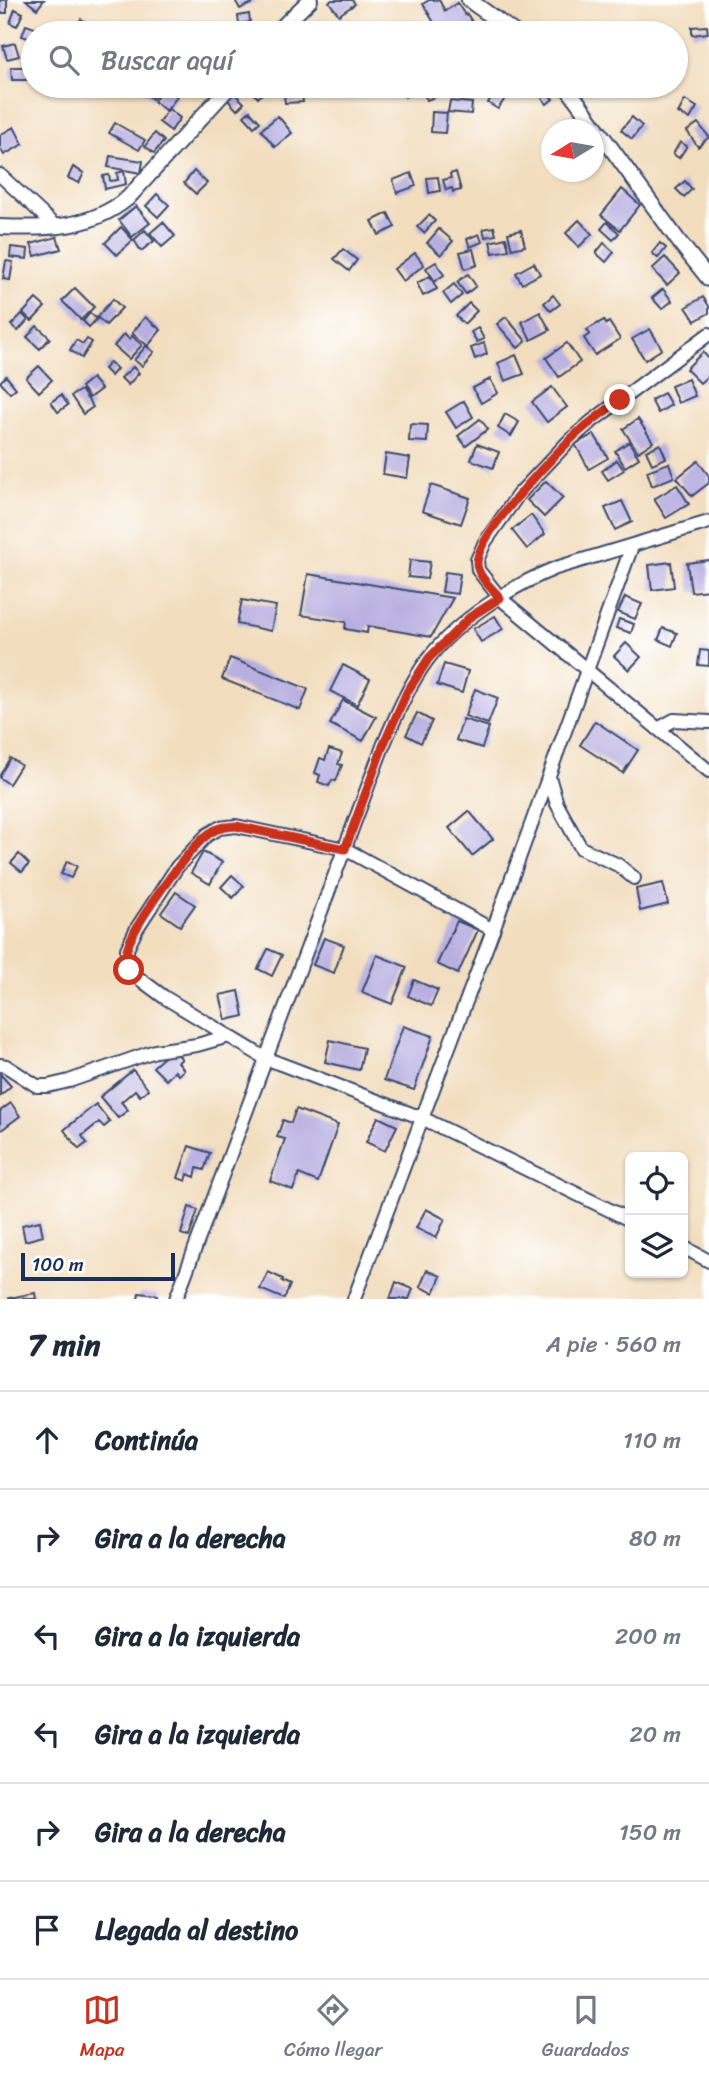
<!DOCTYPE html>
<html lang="es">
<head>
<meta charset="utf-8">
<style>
  body { margin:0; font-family:Sriracha,sans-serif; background:#f2f2f3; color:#1f2937 }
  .controls { position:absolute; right:21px; bottom:21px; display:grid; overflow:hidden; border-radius:10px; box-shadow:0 2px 5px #0004 }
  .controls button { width:63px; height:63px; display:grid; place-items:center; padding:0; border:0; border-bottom:2px solid #e0e1e3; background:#fff; color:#1f2937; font:35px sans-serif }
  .compass { position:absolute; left:541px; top:119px; width:63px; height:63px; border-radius:50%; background:#fff; box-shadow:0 2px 5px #0004; rotate:259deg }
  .scale { position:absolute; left:21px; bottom:18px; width:154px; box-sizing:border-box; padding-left:7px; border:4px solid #1b2f5e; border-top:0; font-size:19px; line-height:24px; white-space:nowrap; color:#1b2f5e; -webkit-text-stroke:5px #fff; paint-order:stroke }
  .stop { position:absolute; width:21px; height:21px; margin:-16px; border:5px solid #c8321e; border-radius:50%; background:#fff }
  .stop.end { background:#c8321e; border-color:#fff; box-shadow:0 2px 7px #0008 }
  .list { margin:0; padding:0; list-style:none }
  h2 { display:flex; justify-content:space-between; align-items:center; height:91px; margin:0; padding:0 28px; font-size:30px }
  h2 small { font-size:23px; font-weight:400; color:#747a83 }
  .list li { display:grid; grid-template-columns:46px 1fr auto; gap:21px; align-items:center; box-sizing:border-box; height:98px; padding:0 28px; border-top:2px solid #e0e1e3 }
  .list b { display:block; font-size:26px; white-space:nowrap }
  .list em { font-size:23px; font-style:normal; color:#747a83 }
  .icon { flex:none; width:38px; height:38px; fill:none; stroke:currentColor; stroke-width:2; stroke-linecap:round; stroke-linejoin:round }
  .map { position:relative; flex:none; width:709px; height:1299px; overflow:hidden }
  .search { position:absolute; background:#fff; box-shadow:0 2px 5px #0004; left:21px; right:21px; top:21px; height:77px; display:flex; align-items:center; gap:18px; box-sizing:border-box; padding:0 24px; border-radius:38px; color:#747a83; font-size:26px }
  .sheet { height:679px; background:#fff }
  nav { display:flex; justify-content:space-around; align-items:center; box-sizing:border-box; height:98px; border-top:2px solid #e0e1e3; background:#fff; font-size:19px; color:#747a83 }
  nav a { display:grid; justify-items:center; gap:4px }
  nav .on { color:#c8321e }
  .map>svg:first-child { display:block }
  .building { fill:#b8afe1 }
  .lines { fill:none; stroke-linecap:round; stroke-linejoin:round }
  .minor-casing { stroke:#3b496c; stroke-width:16 }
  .tertiary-casing { stroke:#3b496c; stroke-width:18 }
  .minor { stroke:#fff; stroke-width:12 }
  .tertiary { stroke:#fff; stroke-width:14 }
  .route { stroke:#c8321e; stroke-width:9 }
</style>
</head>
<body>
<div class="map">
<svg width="709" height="1299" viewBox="0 0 709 1299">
  <rect width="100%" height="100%" fill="#fff"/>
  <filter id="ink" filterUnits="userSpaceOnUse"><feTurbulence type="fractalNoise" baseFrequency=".0143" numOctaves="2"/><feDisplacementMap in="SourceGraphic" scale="14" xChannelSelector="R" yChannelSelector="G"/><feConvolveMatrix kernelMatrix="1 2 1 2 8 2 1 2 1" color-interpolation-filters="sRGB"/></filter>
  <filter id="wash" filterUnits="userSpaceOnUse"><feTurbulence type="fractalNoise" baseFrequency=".00686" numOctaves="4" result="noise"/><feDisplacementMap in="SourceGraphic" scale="28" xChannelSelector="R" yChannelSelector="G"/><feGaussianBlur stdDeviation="1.57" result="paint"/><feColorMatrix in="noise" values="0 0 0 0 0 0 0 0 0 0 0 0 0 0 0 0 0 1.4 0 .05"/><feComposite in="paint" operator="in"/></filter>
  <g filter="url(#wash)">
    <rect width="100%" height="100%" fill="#f2ddbe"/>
    <g id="blocks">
      <!-- building -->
      <g class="building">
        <rect x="0" y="0" width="7" height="13"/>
        <polygon points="26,0 44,0 37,9"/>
        <polygon points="235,0 259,0 240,9"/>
        <polygon points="332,0 352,0 355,4 339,15 329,2"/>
        <polygon points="429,0 439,0 445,11 457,3 465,15 467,14 476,28 467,33 434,33 439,31 423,4"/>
        <polygon points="15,9 23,13 17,26 10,23"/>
        <polygon points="249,14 250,22 239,24 238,16"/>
        <polygon points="81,19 91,26 86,33 75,27"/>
        <polygon points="26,25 35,28 31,39 22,36"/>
        <polygon points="707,26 708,33 692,35 692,27"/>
        <polygon points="15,43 19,56 7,59 3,46"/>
        <polygon points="11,67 26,67 27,80 12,80"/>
        <polygon points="148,86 162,86 164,87 152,99 143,91"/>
        <polygon points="247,86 267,86 269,87 258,98"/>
        <polygon points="398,86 423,86 405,97"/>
        <polygon points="165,87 177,97 166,111 154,101"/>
        <polygon points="434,89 437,96 427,100 424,94"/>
        <polygon points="544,89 553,99 547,104 539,94"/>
        <polygon points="232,91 244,103 237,110 226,98"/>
        <polygon points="495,91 506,97 498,109 488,103"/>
        <polygon points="302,94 303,102 285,103 284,95"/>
        <polygon points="685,100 697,107 690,119 678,113"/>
        <polygon points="450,101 472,103 471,114 448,112"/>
        <polygon points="169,109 180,118 171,131 159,122"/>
        <polygon points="250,111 260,122 254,127 244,116"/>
        <polygon points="432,112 447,113 445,133 431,132"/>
        <polygon points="278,116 292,133 275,147 261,130"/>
        <polygon points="632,117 642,126 632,139 621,130"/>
        <polygon points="115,123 145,140 139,150 109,133"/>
        <polygon points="698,123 709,137 698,147 687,131"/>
        <polygon points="14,127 23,144 4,155 0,148 0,135"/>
        <polygon points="155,133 164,141 154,153 145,146"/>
        <polygon points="680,142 687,146 679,158 673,154"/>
        <polygon points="110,156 143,161 141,173 108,167"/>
        <polygon points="73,167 84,173 79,183 68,178"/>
        <polygon points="124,171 126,184 105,189 103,176 109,175 110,181 118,180 117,173"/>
        <polygon points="194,171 207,183 196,194 184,183"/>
        <polygon points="456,172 461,190 453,192 452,188 446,190 443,180 451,178 450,174"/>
        <polygon points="411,173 416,186 397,193 393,180"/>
        <polygon points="438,177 440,191 429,193 427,178"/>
        <polygon points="685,181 692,189 684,197 676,189"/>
        <polygon points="622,189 640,205 620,230 601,215"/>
        <polygon points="157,194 169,205 158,217 146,206"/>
        <polygon points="136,206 150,223 132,237 119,220"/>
        <polygon points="388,213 395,227 379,235 372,221"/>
        <polygon points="429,215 435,221 424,233 417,227"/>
        <polygon points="579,220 592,234 579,247 566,233"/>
        <polygon points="163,222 175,236 162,247 150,233"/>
        <polygon points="607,222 619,233 613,240 601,229"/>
        <polygon points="121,227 133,240 117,255 105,243"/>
        <polygon points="494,227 496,235 485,237 483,229"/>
        <polygon points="439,229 453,241 441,255 427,243"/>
        <polygon points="145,230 154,241 141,251 134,240"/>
        <polygon points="521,230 525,246 512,249 508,233"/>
        <polygon points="479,234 482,242 470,247 467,239"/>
        <polygon points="57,237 61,249 35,256 31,244"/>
        <polygon points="506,238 509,250 493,253 490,242"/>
        <polygon points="604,243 614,252 606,262 596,253"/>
        <polygon points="660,243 666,248 658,258 652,253"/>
        <polygon points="11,247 28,249 27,259 10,257"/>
        <polygon points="343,249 357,260 349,271 334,259"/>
        <polygon points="473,249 477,265 465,269 460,252"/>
        <polygon points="415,253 424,265 403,281 394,269"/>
        <polygon points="665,257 680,273 667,285 652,269"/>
        <polygon points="6,261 13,262 10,280 3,279"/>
        <polygon points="436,262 444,275 435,281 426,268"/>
        <polygon points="534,263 540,274 522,284 516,273"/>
        <polygon points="468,274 476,286 466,294 457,282"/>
        <polygon points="430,276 437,289 423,296 417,283"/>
        <polygon points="454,284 462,295 451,304 443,293"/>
        <polygon points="75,288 94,307 81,320 62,301"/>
        <polygon points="663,289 672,301 662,309 652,298"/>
        <polygon points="553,295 560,304 551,311 544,303"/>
        <polygon points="703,297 709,306 709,313 695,321 686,307"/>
        <polygon points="36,299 45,307 32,321 23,313"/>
        <polygon points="113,299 122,308 106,325 97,317"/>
        <polygon points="469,303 477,311 464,324 456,316"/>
        <polygon points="540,312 550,330 531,340 522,322"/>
        <polygon points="90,313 97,319 89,327 83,321"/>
        <polygon points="22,314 28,320 18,331 11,325"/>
        <polygon points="145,317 161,330 148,346 132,333"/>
        <polygon points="506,317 526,341 518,348 497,324"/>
        <polygon points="604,320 606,324 609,322 620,339 595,355 584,338 590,334 587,330"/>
        <polygon points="37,326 50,338 40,349 27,337"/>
        <polygon points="478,328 484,339 477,342 471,332"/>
        <polygon points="650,329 662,349 645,360 632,339"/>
        <polygon points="124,334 129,339 132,336 142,345 129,359 114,346"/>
        <polygon points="87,339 92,342 82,358 70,350 76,340 83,344"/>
        <polygon points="484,343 487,354 475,359 471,348"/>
        <polygon points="567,343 580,362 559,377 546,358"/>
        <polygon points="146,346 154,352 142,366 134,360"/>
        <polygon points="703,352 709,359 709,375 700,383 686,369"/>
        <polygon points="516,355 524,374 505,381 498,363"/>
        <polygon points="110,362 117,369 111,376 104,369"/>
        <polygon points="39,366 52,380 39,392 26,378"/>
        <polygon points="133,367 139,373 128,385 121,378"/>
        <polygon points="6,376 16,388 10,393 0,382"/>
        <polygon points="92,378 101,389 89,398 81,387"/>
        <polygon points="490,379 498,393 481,403 473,388"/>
        <polygon points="688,379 695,396 678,403 671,386"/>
        <polygon points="552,387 567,407 547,422 532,402"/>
        <polygon points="81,390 93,407 83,414 71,396"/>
        <polygon points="664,393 671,405 658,413 651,400"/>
        <polygon points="61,395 68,405 58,412 51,402"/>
        <polygon points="464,401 473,417 456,428 446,412"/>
        <polygon points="505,414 519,422 511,436 498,428"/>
        <polygon points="480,419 488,429 466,446 458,436"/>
        <polygon points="638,419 653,442 638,452 623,429"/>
        <polygon points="410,424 428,425 427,442 409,441"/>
        <polygon points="594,434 608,458 589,469 575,444"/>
        <polygon points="629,442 639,458 625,467 615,451"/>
        <polygon points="477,444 499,452 493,468 471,460"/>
        <polygon points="660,444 666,458 652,464 646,451"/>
        <polygon points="386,454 410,458 407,478 383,474"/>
        <polygon points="617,460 624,470 608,480 602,471"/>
        <polygon points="698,461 709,476 709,483 692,496 677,478"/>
        <polygon points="669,463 674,477 652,486 647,471"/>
        <polygon points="546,481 563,498 544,517 527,500"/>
        <polygon points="431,485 470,498 461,524 422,511"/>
        <polygon points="677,485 689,504 666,518 654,499"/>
        <polygon points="622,501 632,522 615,530 605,508"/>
        <polygon points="531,515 545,534 527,549 512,530"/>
        <polygon points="410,560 430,562 427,579 408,577"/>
        <polygon points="709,560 709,590 691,592 687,563"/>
        <polygon points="671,562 674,587 652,590 649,565"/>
        <polygon points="445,572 460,574 457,594 442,592"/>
        <polygon points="308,574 453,598 431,637 368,626 367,633 345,629 346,622 301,615"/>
        <polygon points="625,597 642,604 635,619 618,612"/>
        <polygon points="242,600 276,606 271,631 237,624"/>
        <polygon points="495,616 503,629 481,642 473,629"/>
        <polygon points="619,619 634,624 631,633 616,628"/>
        <polygon points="663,628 677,633 672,646 658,640"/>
        <polygon points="626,643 641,657 629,670 614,656"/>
        <polygon points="700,650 709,651 709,666 698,665"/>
        <polygon points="230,658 308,689 300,710 222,679"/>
        <polygon points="444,664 468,671 462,693 437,685"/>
        <polygon points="343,665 370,679 357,705 330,691"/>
        <polygon points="475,689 498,698 488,724 465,716"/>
        <polygon points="343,700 376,717 363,741 330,724"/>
        <polygon points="417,713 432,721 421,743 406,735"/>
        <polygon points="463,719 489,727 482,748 456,740"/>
        <polygon points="595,721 638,750 623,773 580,745"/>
        <polygon points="329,749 342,753 338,764 342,765 336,781 332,780 329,786 318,782 320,775 315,773 320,758 325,760"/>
        <polygon points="10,758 21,765 9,784 0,778 0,775"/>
        <polygon points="469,811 493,839 472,856 449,828"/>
        <polygon points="203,852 222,862 210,884 191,873"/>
        <polygon points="19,854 29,864 22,872 11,863"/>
        <polygon points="67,861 77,866 71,878 61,874"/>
        <polygon points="232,875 244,886 233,898 221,887"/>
        <polygon points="663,883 668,904 640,911 636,889"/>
        <polygon points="176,892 195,905 180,926 161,913"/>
        <polygon points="457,921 478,930 458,974 437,964"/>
        <polygon points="324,938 344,945 334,973 313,965"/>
        <polygon points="268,949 282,955 272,976 258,969"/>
        <polygon points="377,955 407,967 392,1004 362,992"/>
        <polygon points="414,980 438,990 431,1006 408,996"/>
        <polygon points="239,991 244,1016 226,1020 220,995"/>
        <polygon points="403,1026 433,1036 414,1090 384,1080"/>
        <polygon points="330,1040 364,1048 359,1070 325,1062"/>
        <polygon points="173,1049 182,1059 178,1062 184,1070 178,1075 175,1071 166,1080 153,1067"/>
        <polygon points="133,1070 148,1089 140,1096 135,1090 121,1102 128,1110 118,1118 100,1097"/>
        <polygon points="0,1074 11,1086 0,1096"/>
        <polygon points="11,1103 20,1116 0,1131 0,1111"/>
        <polygon points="96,1104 110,1122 104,1127 99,1122 82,1136 87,1143 79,1149 64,1130"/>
        <polygon points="296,1109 338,1125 318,1182 299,1174 293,1190 270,1181 285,1139 277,1137 283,1120 291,1123"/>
        <polygon points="378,1117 397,1126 385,1151 366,1142"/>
        <polygon points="189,1146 210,1153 204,1170 197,1168 195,1177 188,1174 186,1181 178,1178"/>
        <polygon points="189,1207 198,1210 189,1237 181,1234"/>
        <polygon points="426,1209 445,1219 436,1238 416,1228"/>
        <polygon points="40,1221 43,1236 25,1241 22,1225"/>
        <polygon points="427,1270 441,1276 434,1293 420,1287"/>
        <polygon points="268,1272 283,1279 282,1281 290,1285 284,1299 260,1289"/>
        <polygon points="396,1282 413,1289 409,1299 390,1299"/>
        <polygon points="35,1293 36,1299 9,1299 9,1298"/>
        <polygon points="139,1293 157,1295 157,1299 138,1299"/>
      </g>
    </g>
  </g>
  <g filter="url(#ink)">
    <use href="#blocks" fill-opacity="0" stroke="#3b496c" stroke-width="2"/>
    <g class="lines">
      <defs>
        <g id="minor">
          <polyline points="0,175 55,226"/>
          <polyline points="709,334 591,422 570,440 518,495 485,542 477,560 478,570 500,598 709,771"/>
          <polyline points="658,729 674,720 709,722"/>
          <polyline points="549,777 557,804 581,848 618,865 634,878"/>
          <polyline points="493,930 345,849 236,826 219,828 207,835 177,867 137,928 127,949 127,964 133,974 164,997 265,1058 422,1118 630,1220"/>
          <polyline points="0,1065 6,1066 37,1086 48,1086 69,1081 155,1051 197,1045 229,1036"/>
          <polyline points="683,1247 709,1261"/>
          <path d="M 176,1299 L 383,746 C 396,716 408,686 428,659 C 457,621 511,586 556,568 L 709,522"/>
          <polyline points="354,1299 493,930 632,546"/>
        </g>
        <g id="tertiary">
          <polyline points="469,0 515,33"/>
          <polyline points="276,33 310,0"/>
          <polyline points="566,86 680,243 709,279"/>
          <path d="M 0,227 C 47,229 90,229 128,198 L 230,86"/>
        </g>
      </defs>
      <!-- minor casing -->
      <use href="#minor" class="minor-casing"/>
      <!-- tertiary casing -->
      <use href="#tertiary" class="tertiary-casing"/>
      <!-- minor -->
      <use href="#minor" class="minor"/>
      <!-- tertiary -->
      <use href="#tertiary" class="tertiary"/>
    </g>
  </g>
  <g class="lines" filter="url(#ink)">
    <!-- route -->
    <path class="route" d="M 129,970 C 127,963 125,956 127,949 C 135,923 188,848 210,833 C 219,827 225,827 236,826 L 345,849 L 383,746 L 407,692 L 429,658 L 470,617 L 500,598 C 492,588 477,576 477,563 C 477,535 549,461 570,440 C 585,425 603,413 620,400"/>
  </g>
</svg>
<div class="controls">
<button><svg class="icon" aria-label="locate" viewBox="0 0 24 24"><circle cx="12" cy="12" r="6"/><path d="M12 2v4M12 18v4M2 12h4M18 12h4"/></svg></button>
<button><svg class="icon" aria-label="layers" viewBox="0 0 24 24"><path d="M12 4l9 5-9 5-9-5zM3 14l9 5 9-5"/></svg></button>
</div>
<svg class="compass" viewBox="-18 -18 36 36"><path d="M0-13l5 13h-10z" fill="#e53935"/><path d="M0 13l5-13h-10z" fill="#747a83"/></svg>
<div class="scale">100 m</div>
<div class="stop" style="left:129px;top:970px"></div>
<div class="stop end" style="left:620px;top:400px"></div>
<div class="search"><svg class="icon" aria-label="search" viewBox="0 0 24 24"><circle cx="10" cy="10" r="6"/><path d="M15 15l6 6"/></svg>Buscar aquí</div>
</div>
<section class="sheet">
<h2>7 min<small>A pie · 560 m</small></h2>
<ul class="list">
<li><svg class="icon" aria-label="ahead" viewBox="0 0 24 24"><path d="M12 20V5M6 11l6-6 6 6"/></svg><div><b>Continúa</b></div><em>110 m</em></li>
<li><svg class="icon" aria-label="right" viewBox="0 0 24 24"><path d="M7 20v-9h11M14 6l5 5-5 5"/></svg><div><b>Gira a la derecha</b></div><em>80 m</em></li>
<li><svg class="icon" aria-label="left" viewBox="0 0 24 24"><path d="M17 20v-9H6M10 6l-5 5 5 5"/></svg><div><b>Gira a la izquierda</b></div><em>200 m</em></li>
<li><svg class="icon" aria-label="left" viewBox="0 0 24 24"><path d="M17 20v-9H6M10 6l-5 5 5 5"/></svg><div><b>Gira a la izquierda</b></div><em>20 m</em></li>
<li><svg class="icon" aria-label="right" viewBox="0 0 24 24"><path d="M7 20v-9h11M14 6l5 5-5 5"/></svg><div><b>Gira a la derecha</b></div><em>150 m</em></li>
<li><svg class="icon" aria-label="arrive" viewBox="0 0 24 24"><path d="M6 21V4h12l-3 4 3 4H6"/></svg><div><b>Llegada al destino</b></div></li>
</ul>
</section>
<nav>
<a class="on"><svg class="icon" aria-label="map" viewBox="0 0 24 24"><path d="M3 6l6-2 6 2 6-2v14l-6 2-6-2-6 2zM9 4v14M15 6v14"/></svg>Mapa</a>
<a><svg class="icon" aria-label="directions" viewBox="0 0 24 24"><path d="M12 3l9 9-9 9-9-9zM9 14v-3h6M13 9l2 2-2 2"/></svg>Cómo llegar</a>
<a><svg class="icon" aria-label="saved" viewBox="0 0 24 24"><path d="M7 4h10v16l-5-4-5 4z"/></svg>Guardados</a>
</nav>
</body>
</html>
